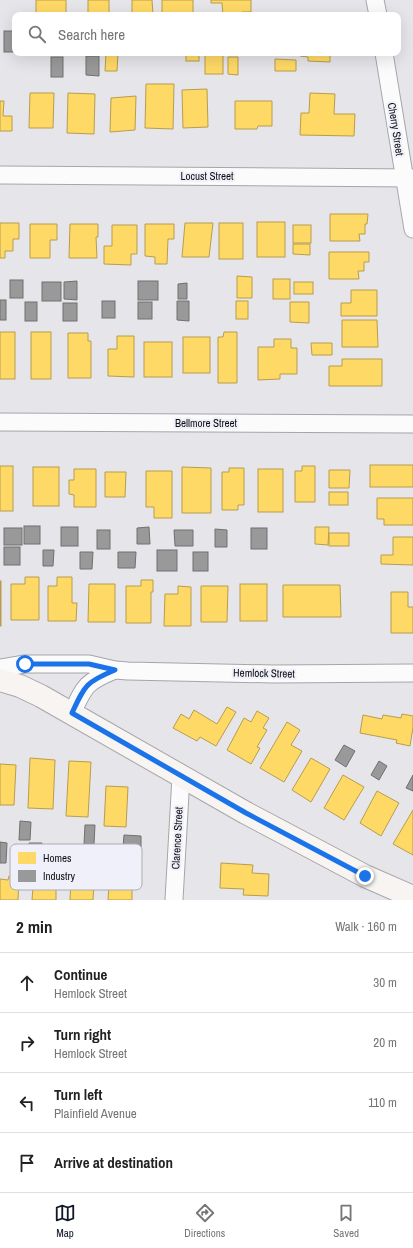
<!DOCTYPE html>
<html lang="en">
<head>
<meta charset="utf-8">
<style>
  body { margin:0; font-family:"Archivo Narrow",sans-serif; background:#f2f2f2; color:#222 }
  .stop { position:absolute; width:12px; height:12px; margin:-9px; border:3px solid #1a73e8; border-radius:50%; background:#fff }
  .stop.end { background:#1a73e8; border-color:#fff; box-shadow:0 1px 4px #0008 }
  .list { margin:0; padding:0; list-style:none }
  h2 { display:flex; justify-content:space-between; align-items:center; height:52px; margin:0; padding:0 16px; font-size:17px }
  h2 small { font-size:13px; font-weight:400; color:#767676 }
  .list li { display:grid; grid-template-columns:26px 1fr auto; gap:12px; align-items:center; box-sizing:border-box; height:60px; padding:0 16px; border-top:1px solid #e0e0e0 }
  .list b { display:block; font-size:15px; white-space:nowrap }
  .list p { margin:0; font-size:13px; white-space:nowrap; color:#767676 }
  .list em { font-size:13px; font-style:normal; color:#767676 }
  .icon { flex:none; width:22px; height:22px; fill:none; stroke:currentColor; stroke-width:2; stroke-linecap:round; stroke-linejoin:round }
  .map { position:relative; flex:none; width:413px; height:900px; overflow:hidden }
  .search { position:absolute; background:#fff; box-shadow:0 4px 16px #0002; left:12px; right:12px; top:12px; height:44px; display:flex; align-items:center; gap:10px; box-sizing:border-box; padding:0 14px; border-radius:8px; color:#767676; font-size:15px }
  .sheet { height:292px; background:#fff }
  nav { display:flex; justify-content:space-around; align-items:center; box-sizing:border-box; height:56px; border-top:1px solid #e0e0e0; background:#fff; font-size:11px; color:#767676 }
  nav a { display:grid; justify-items:center; gap:2px }
  nav .on { color:#111827 }
  .map>svg:first-child { display:block }
  .homes { fill:#ffd966; stroke:#b79d4d }
  .industry { fill:#999; stroke:#707071 }
  .lines { fill:none; stroke-linecap:round; stroke-linejoin:round }
  .street-casing { stroke:#a6a6aa; stroke-width:19 }
  .secondary-casing { stroke:#a6a6aa; stroke-width:24 }
  .street { stroke:#fbfbfc; stroke-width:17 }
  .secondary { stroke:#f7f4f2; stroke-width:22 }
  .route { stroke:#1a73e8; stroke-width:5 }
  .labels { text-anchor:middle; stroke-width:4; stroke-linejoin:round; paint-order:stroke }
  .street-label { font-size:11px; fill:#101014; stroke:#eff0fa }
  .key { fill:#eff0fa; stroke:#acadb5; stroke-width:1 }
  .key-label { font-size:11px; fill:#101014 }
</style>
</head>
<body>
<div class="map">
<svg width="413" height="900" viewBox="0 0 413 900">
  <rect width="100%" height="100%" fill="#e5e5ea"/>
  <!-- homes -->
  <g class="homes">
    <rect x="36" y="0" width="30" height="15"/>
    <polygon points="88,0 109,0 109,13 106,13 106,15 88,15"/>
    <polygon points="132,0 152,0 153,15 132,15"/>
    <rect x="162" y="0" width="31" height="15"/>
    <polygon points="211,0 251,0 251,12 242,12 242,15 223,15 222,3 211,3"/>
    <polygon points="106,53 118,53 117,71 105,71"/>
    <rect x="186" y="53" width="13" height="8"/>
    <rect x="205" y="53" width="18" height="21"/>
    <polygon points="300,53 330,53 330,62 308,61 308,57 300,56"/>
    <polygon points="228,57 238,57 238,75 228,74"/>
    <polygon points="275,59 296,60 296,71 275,71"/>
    <polygon points="146,84 174,84 173,129 145,128"/>
    <polygon points="207,89 208,127 183,128 182,90"/>
    <polygon points="30,93 54,93 53,128 29,128"/>
    <polygon points="68,93 95,94 94,134 67,133"/>
    <polygon points="310,93 335,94 334,114 355,114 354,136 300,135 301,113 309,113"/>
    <polygon points="136,96 135,130 110,132 111,98"/>
    <polygon points="0,101 4,101 3,116 12,116 12,131 0,131"/>
    <polygon points="235,101 272,101 272,126 258,126 257,129 235,129"/>
    <polygon points="330,214 368,214 367,224 365,224 365,234 359,234 360,241 330,241"/>
    <rect x="257" y="222" width="28" height="35"/>
    <polygon points="0,223 19,223 19,239 13,239 13,251 5,251 5,258 0,258"/>
    <polygon points="185,223 213,223 209,257 182,257"/>
    <rect x="219" y="223" width="24" height="36"/>
    <polygon points="30,224 57,224 57,240 50,240 50,258 30,258"/>
    <polygon points="70,224 98,224 98,237 96,237 97,258 69,258"/>
    <polygon points="145,224 174,224 174,239 168,239 167,264 155,264 155,257 145,256"/>
    <polygon points="112,225 137,225 137,254 131,254 131,265 104,264 104,246 112,246"/>
    <rect x="293" y="225" width="18" height="18"/>
    <polygon points="293,244 310,244 310,255 293,254"/>
    <polygon points="329,252 369,252 369,262 364,262 364,271 358,271 359,279 329,279"/>
    <polygon points="237,276 252,277 252,298 237,298"/>
    <rect x="273" y="279" width="17" height="20"/>
    <rect x="294" y="282" width="19" height="12"/>
    <polygon points="351,290 377,290 377,316 341,316 341,303 351,303"/>
    <rect x="236" y="301" width="12" height="18"/>
    <polygon points="290,302 309,302 309,323 290,322"/>
    <polygon points="342,320 377,320 378,347 342,347"/>
    <rect x="0" y="332" width="15" height="47"/>
    <rect x="31" y="332" width="20" height="47"/>
    <polygon points="224,332 237,332 237,383 218,383 218,337 223,337"/>
    <polygon points="68,333 88,333 88,341 91,341 91,378 68,378"/>
    <polygon points="117,336 134,336 134,377 108,376 108,349 117,349"/>
    <rect x="183" y="337" width="27" height="36"/>
    <polygon points="274,339 291,339 291,348 297,348 297,374 280,374 280,379 258,380 258,347 274,347"/>
    <rect x="144" y="342" width="28" height="35"/>
    <polygon points="311,343 332,343 332,355 312,355"/>
    <polygon points="342,359 382,359 382,386 329,386 329,366 342,366"/>
    <rect x="370" y="465" width="43" height="22"/>
    <rect x="0" y="466" width="13" height="45"/>
    <polygon points="302,466 315,466 315,502 295,502 295,471 302,471"/>
    <rect x="33" y="467" width="26" height="39"/>
    <polygon points="182,467 211,468 211,513 182,513"/>
    <polygon points="229,468 244,468 244,505 238,505 238,510 222,510 222,472 229,472"/>
    <polygon points="74,469 96,469 96,507 74,507 74,495 69,494 69,480 74,480"/>
    <rect x="258" y="469" width="25" height="43"/>
    <polygon points="329,470 350,470 349,488 329,488"/>
    <polygon points="146,471 172,471 172,518 154,518 154,507 146,507"/>
    <polygon points="105,472 126,472 125,497 105,497"/>
    <rect x="329" y="492" width="19" height="13"/>
    <polygon points="377,498 413,498 413,525 384,525 384,519 377,519"/>
    <polygon points="315,527 329,527 328,545 315,544"/>
    <rect x="329" y="533" width="20" height="13"/>
    <polygon points="393,537 413,537 413,565 381,564 381,555 393,555"/>
    <polygon points="25,577 39,577 39,620 11,620 11,584 25,584"/>
    <polygon points="57,577 72,577 72,603 77,603 76,621 48,621 48,586 57,586"/>
    <polygon points="141,580 153,580 153,592 151,592 151,623 126,623 126,586 141,586"/>
    <rect x="0" y="581" width="1" height="45"/>
    <polygon points="89,584 115,584 115,622 88,622"/>
    <rect x="240" y="584" width="27" height="37"/>
    <polygon points="283,585 340,585 341,617 283,617"/>
    <polygon points="178,586 191,587 191,626 164,626 165,594 178,594"/>
    <polygon points="201,586 228,586 227,622 201,622"/>
    <polygon points="391,592 408,592 408,607 413,607 413,633 391,633"/>
    <polygon points="227,707 236,712 216,746 200,737 197,741 173,728 181,714 189,719 194,710 217,724"/>
    <polygon points="257,711 269,718 263,728 267,730 257,747 260,748 251,764 227,750 244,718 251,722"/>
    <polygon points="402,714 413,716 413,727 410,746 396,743 397,740 360,733 363,715 382,719 383,715 401,718"/>
    <polygon points="287,722 300,730 291,745 302,751 284,782 260,768"/>
    <polygon points="30,758 55,760 53,809 28,808"/>
    <polygon points="311,758 330,769 311,802 292,790"/>
    <polygon points="69,761 91,762 88,817 66,816"/>
    <polygon points="0,764 16,765 14,805 0,805"/>
    <polygon points="343,775 364,787 344,820 324,808"/>
    <polygon points="106,786 128,787 126,827 104,826"/>
    <polygon points="377,791 399,803 381,836 360,823"/>
    <polygon points="413,810 413,855 393,844"/>
    <polygon points="221,863 253,865 252,873 269,874 268,896 243,895 244,889 220,888"/>
    <polygon points="9,876 19,876 18,900 0,900 0,879 8,880"/>
    <polygon points="71,880 94,881 93,900 70,900"/>
    <polygon points="109,884 132,885 132,900 108,900"/>
    <polygon points="33,887 56,888 56,900 32,900"/>
  </g>
  <!-- industry -->
  <g class="industry">
    <rect x="4" y="31" width="11" height="21"/>
    <polygon points="86,56 99,56 99,76 86,75"/>
    <rect x="51" y="57" width="12" height="20"/>
    <rect x="10" y="280" width="13" height="18"/>
    <polygon points="77,281 77,300 64,299 64,282"/>
    <rect x="138" y="281" width="20" height="19"/>
    <rect x="42" y="282" width="19" height="19"/>
    <polygon points="187,283 187,299 178,299 178,284"/>
    <rect x="0" y="300" width="6" height="20"/>
    <rect x="102" y="301" width="13" height="17"/>
    <polygon points="177,301 189,301 189,321 177,320"/>
    <rect x="25" y="302" width="12" height="19"/>
    <rect x="138" y="302" width="14" height="17"/>
    <rect x="63" y="303" width="14" height="18"/>
    <rect x="24" y="526" width="16" height="18"/>
    <rect x="61" y="527" width="17" height="19"/>
    <polygon points="149,527 150,544 137,544 137,528"/>
    <rect x="4" y="528" width="18" height="17"/>
    <rect x="251" y="528" width="16" height="21"/>
    <polygon points="215,529 227,530 227,547 215,547"/>
    <rect x="97" y="530" width="13" height="19"/>
    <polygon points="174,530 193,530 193,546 175,546"/>
    <rect x="4" y="547" width="16" height="18"/>
    <polygon points="43,550 54,550 53,566 43,566"/>
    <rect x="157" y="550" width="20" height="21"/>
    <polygon points="80,552 93,552 92,569 80,569"/>
    <polygon points="118,552 136,552 135,568 118,568"/>
    <rect x="193" y="552" width="15" height="19"/>
    <polygon points="344,745 355,751 346,767 335,760"/>
    <polygon points="379,761 387,766 379,780 371,775"/>
    <polygon points="413,775 413,791 406,788"/>
    <polygon points="20,821 31,822 30,840 19,840"/>
    <polygon points="85,825 95,825 94,844 84,844"/>
    <polygon points="124,835 141,836 141,848 123,847"/>
    <polygon points="0,842 7,843 6,863 0,863"/>
    <polygon points="29,843 42,843 40,863 28,862"/>
  </g>
  <g class="lines">
    <defs>
      <g id="street">
        <polyline points="375,0 378,15"/>
        <polyline points="384,53 413,229"/>
        <polyline points="0,175 413,178"/>
        <polyline points="0,422 413,424"/>
        <polyline points="0,668 25,664 89,664 115,670 128,671 273,674 413,673"/>
        <path d="M 72,713 C 85,685 86,682 115,670"/>
        <polyline points="174,900 181,776"/>
      </g>
      <polyline id="secondary" points="0,680 20,686 41,696 246,813 299,841 365,876 413,897"/>
    </defs>
    <!-- street casing -->
    <use href="#street" class="street-casing"/>
    <!-- secondary casing -->
    <use href="#secondary" class="secondary-casing"/>
    <!-- street -->
    <use href="#street" class="street"/>
    <!-- secondary -->
    <use href="#secondary" class="secondary"/>
  </g>
  <g class="lines">
    <!-- route -->
    <path class="route" d="M 25,664 L 89,664 L 115,670 C 86,682 85,685 72,713 L 246,813 L 365,876"/>
  </g>
  <g class="labels">
    <!-- street labels -->
    <g class="street-label">
      <text transform="translate(396 129) rotate(81)" y="4">Cherry Street</text>
      <text x="207" y="180">Locust Street</text>
      <text x="206" y="427">Bellmore Street</text>
      <text transform="translate(264 673) rotate(1)" y="4">Hemlock Street</text>
      <text transform="translate(177 838) rotate(-87)" y="4">Clarence Street</text>
    </g>
  </g>
  <!-- legend -->
  <rect x="10" y="844" width="132" height="46" rx="6" class="key"/>
  <rect x="18" y="852" width="18" height="12" fill="#ffd966"/>
  <rect x="18" y="870" width="18" height="12" fill="#999"/>
  <g class="key-label">
    <text x="43" y="862">Homes</text>
    <text x="43" y="880">Industry</text>
  </g>
</svg>
<div class="stop" style="left:25px;top:664px"></div>
<div class="stop end" style="left:365px;top:876px"></div>
<div class="search"><svg class="icon" aria-label="search" viewBox="0 0 24 24"><circle cx="10" cy="10" r="6"/><path d="M15 15l6 6"/></svg>Search here</div>
</div>
<section class="sheet">
<h2>2 min<small>Walk · 160 m</small></h2>
<ul class="list">
<li><svg class="icon" aria-label="ahead" viewBox="0 0 24 24"><path d="M12 20V5M6 11l6-6 6 6"/></svg><div><b>Continue</b><p>Hemlock Street</p></div><em>30 m</em></li>
<li><svg class="icon" aria-label="right" viewBox="0 0 24 24"><path d="M7 20v-9h11M14 6l5 5-5 5"/></svg><div><b>Turn right</b><p>Hemlock Street</p></div><em>20 m</em></li>
<li><svg class="icon" aria-label="left" viewBox="0 0 24 24"><path d="M17 20v-9H6M10 6l-5 5 5 5"/></svg><div><b>Turn left</b><p>Plainfield Avenue</p></div><em>110 m</em></li>
<li><svg class="icon" aria-label="arrive" viewBox="0 0 24 24"><path d="M6 21V4h12l-3 4 3 4H6"/></svg><div><b>Arrive at destination</b></div></li>
</ul>
</section>
<nav>
<a class="on"><svg class="icon" aria-label="map" viewBox="0 0 24 24"><path d="M3 6l6-2 6 2 6-2v14l-6 2-6-2-6 2zM9 4v14M15 6v14"/></svg>Map</a>
<a><svg class="icon" aria-label="directions" viewBox="0 0 24 24"><path d="M12 3l9 9-9 9-9-9zM9 14v-3h6M13 9l2 2-2 2"/></svg>Directions</a>
<a><svg class="icon" aria-label="saved" viewBox="0 0 24 24"><path d="M7 4h10v16l-5-4-5 4z"/></svg>Saved</a>
</nav>
</body>
</html>
